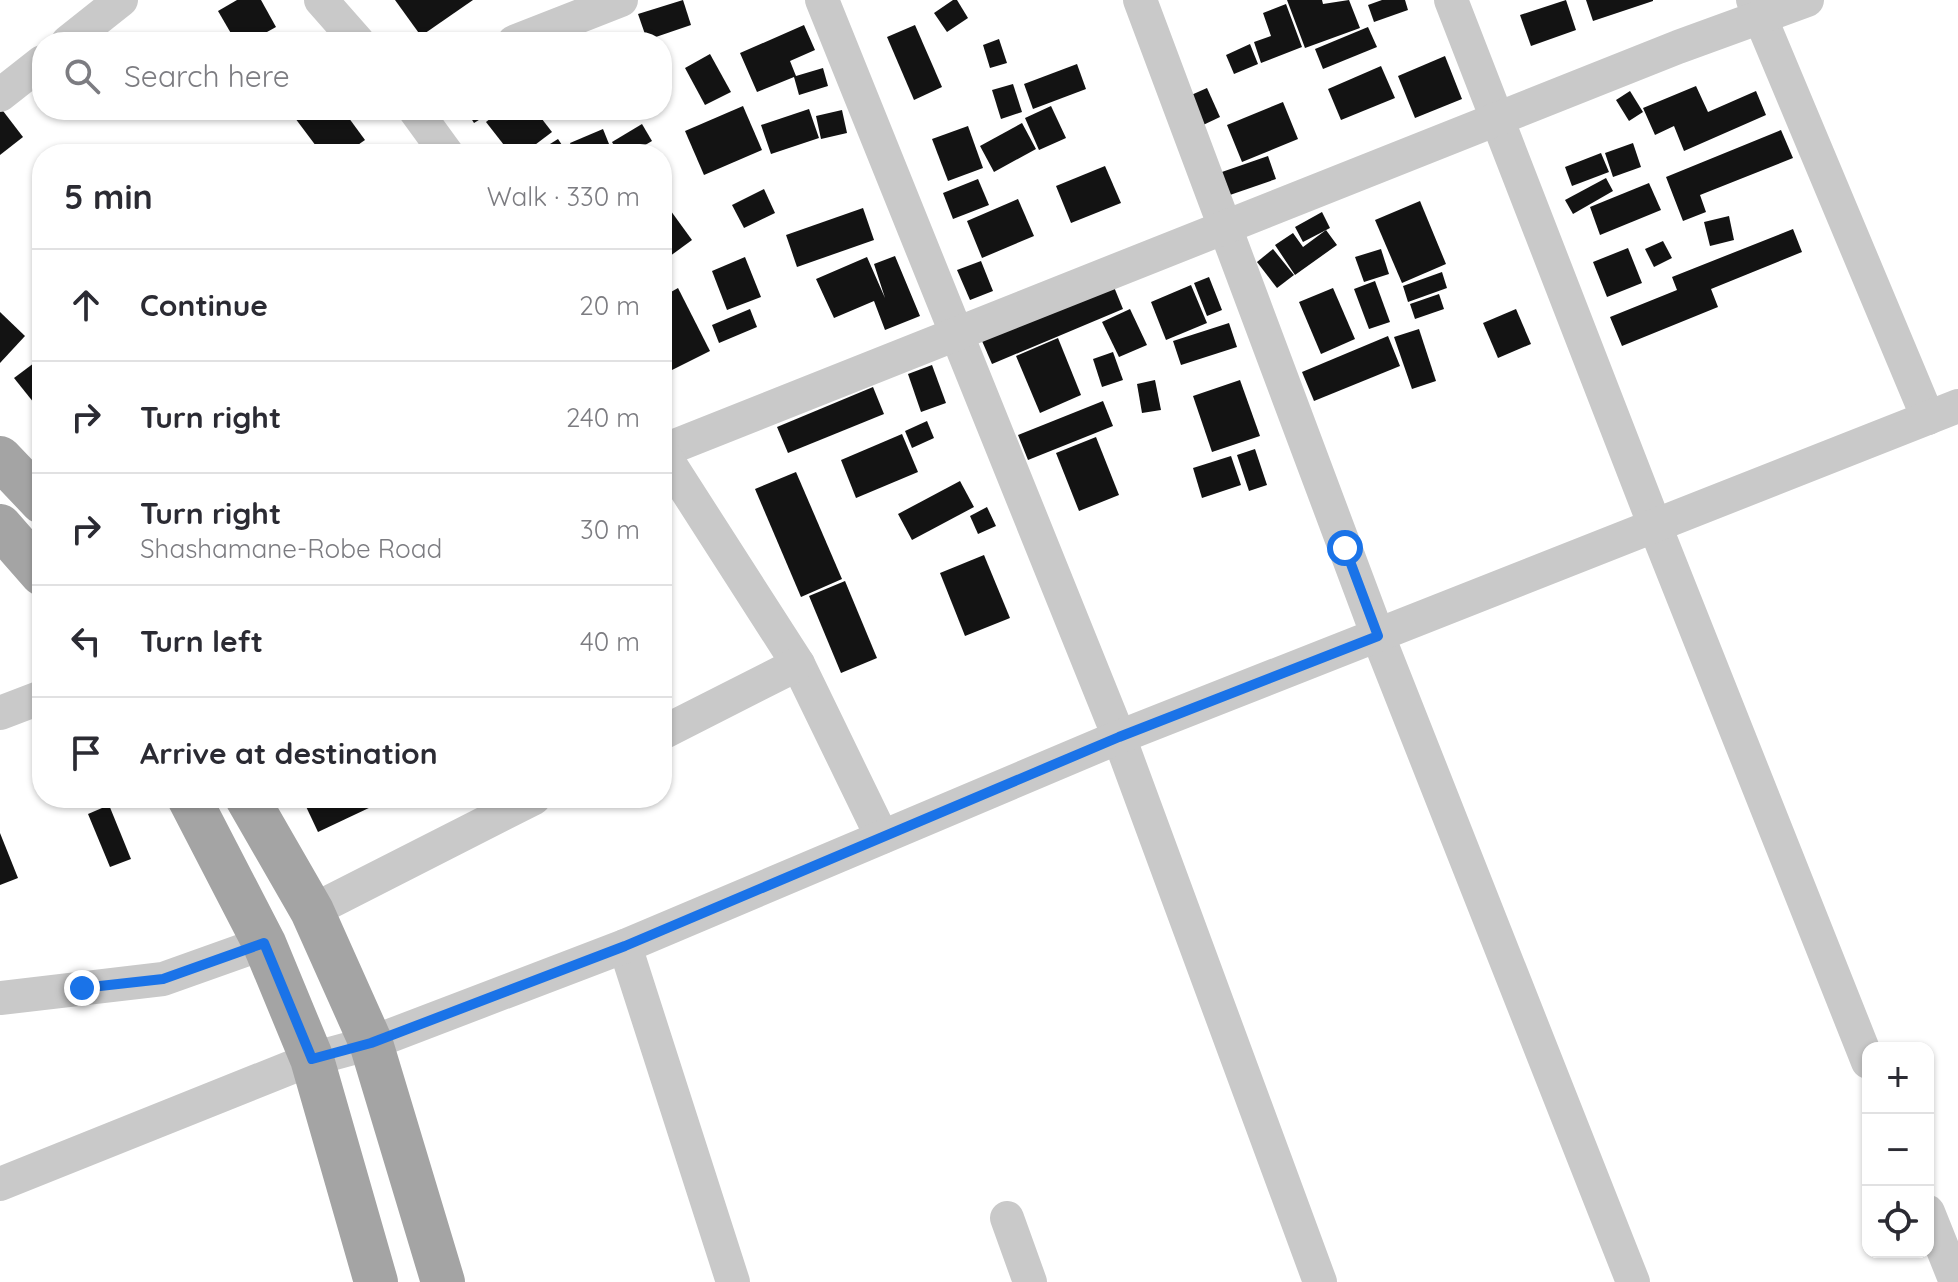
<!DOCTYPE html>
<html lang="en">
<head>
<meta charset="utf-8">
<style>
  body { margin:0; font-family:Quicksand,sans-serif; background:#f7f7f7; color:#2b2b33 }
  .controls { position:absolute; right:24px; bottom:24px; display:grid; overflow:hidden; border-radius:16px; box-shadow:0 2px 6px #0004 }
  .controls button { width:72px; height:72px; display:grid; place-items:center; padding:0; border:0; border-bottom:2px solid #e1e1e2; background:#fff; color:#2b2b33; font:40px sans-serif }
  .stop { position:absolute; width:24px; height:24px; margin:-18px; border:6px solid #1a73e8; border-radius:50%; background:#fff }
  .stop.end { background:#1a73e8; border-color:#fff; box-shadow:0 2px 8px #0008 }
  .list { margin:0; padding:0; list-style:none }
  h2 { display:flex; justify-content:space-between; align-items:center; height:104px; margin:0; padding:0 32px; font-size:34px }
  h2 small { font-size:26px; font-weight:400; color:#7c7c81 }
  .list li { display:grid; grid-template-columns:52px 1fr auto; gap:24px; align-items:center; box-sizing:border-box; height:112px; padding:0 32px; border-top:2px solid #e1e1e2 }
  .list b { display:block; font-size:30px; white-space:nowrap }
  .list p { margin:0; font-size:26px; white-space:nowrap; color:#7c7c81 }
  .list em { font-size:26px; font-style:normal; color:#7c7c81 }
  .icon { flex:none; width:44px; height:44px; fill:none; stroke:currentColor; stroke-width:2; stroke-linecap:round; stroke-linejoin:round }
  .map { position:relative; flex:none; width:1958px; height:1282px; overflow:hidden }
  .search { position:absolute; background:#fff; box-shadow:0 2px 6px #0004; left:32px; top:32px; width:640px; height:88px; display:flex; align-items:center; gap:20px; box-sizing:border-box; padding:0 28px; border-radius:32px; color:#7c7c81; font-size:30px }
  .panel { position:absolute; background:#fff; box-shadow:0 2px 6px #0004; left:32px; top:144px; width:640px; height:664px; border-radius:32px }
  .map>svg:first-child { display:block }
  .building { fill:#131313 }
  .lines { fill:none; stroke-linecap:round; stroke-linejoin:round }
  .street { stroke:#c9c9c9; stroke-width:34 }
  .primary { stroke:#a4a4a4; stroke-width:44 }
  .route { stroke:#1a73e8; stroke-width:10 }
</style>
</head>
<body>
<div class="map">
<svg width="1958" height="1282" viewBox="0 0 1958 1282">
  <rect width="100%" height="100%" fill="#fff"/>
  <!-- building -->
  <g class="building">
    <polygon points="237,0 261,0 276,27 249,42 236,42 218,11"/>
    <polygon points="395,0 473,0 421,36"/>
    <polygon points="683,0 691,25 647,40 638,14"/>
    <polygon points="953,0 957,0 968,18 947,32 934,13"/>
    <polygon points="1287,0 1322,0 1323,4 1349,0 1360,28 1305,48"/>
    <polygon points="1382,0 1405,0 1408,10 1374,22 1368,5"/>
    <polygon points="1566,0 1576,30 1531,46 1520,15"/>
    <polygon points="1586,0 1653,0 1653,1 1593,21"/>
    <polygon points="1286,4 1302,47 1261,63 1254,42 1271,36 1263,13"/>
    <polygon points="804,25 815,50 790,61 796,76 823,68 828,86 799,95 794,77 757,92 740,53"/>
    <polygon points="915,25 942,87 914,100 887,37"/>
    <polygon points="1368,27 1377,47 1323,69 1315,49"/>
    <polygon points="999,39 1007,63 990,68 983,45"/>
    <polygon points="1250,44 1258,64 1234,74 1226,55"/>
    <polygon points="710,54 731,92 705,105 685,68"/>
    <polygon points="1445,56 1462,99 1415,118 1398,76"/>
    <polygon points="1077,64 1086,89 1033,109 1024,84"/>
    <polygon points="1381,66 1395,98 1341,120 1328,89"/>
    <polygon points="1013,84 1022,112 1001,119 992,90"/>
    <polygon points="1696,86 1708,112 1756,91 1766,115 1684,151 1674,126 1655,135 1643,108"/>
    <polygon points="1207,88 1220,117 1201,126 1189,96"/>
    <polygon points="1630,91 1643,112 1629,121 1616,100"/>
    <polygon points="1283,102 1298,139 1242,162 1227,125"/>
    <polygon points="743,106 762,150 704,175 685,131"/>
    <polygon points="1051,106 1066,138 1039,150 1025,118"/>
    <polygon points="0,107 23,137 0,155"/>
    <polygon points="809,109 819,138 771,154 761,125"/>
    <polygon points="289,110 343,110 365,140 345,154 322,154"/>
    <polygon points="466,110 495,110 474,123"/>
    <polygon points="501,110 535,110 552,132 523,154 511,154 486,122"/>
    <polygon points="842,110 847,133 821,139 816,116"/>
    <polygon points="1022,123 1036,149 994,172 980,146"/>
    <polygon points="642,124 652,141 630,154 619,154 612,142"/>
    <polygon points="968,126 983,168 948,181 932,139"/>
    <polygon points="603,129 613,154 575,154 570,143"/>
    <polygon points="1781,130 1793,158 1700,195 1706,212 1683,221 1666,177"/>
    <polygon points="558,139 568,154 534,154"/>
    <polygon points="1633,143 1641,167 1613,177 1605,153"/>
    <polygon points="1601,153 1609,172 1572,186 1565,167"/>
    <polygon points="1268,156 1276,179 1227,196 1219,173"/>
    <polygon points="1105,166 1121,203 1071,223 1056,186"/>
    <polygon points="1606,178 1613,191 1573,214 1565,200"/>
    <polygon points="978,179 989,205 953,219 943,193"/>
    <polygon points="1649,183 1661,210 1600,235 1590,207"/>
    <polygon points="764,189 775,213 744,228 732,205"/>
    <polygon points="1018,199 1034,236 982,258 967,221"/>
    <polygon points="1420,201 1446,264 1402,283 1375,220"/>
    <polygon points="668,207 692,240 662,262 662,212"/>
    <polygon points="863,208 874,240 797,267 786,235"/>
    <polygon points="1322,212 1330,228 1303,242 1295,227"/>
    <polygon points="1729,216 1734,240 1710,246 1704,222"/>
    <polygon points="1793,229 1802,252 1711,289 1718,307 1622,346 1610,317 1677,290 1672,277"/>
    <polygon points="1326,230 1337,245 1295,275 1275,245 1293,233 1303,247"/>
    <polygon points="1663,241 1672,258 1654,267 1645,249"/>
    <polygon points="1628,248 1642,283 1607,297 1593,262"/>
    <polygon points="1273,249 1294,275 1277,288 1257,262"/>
    <polygon points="1381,249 1389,274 1364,282 1355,257"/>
    <polygon points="895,256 920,316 885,330 874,301 834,318 816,279 867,257 885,298 874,264"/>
    <polygon points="745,257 761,297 727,310 712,271"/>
    <polygon points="981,261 993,291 970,300 957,270"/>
    <polygon points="1442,272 1447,288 1408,302 1403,286"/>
    <polygon points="1209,277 1222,310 1207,316 1194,283"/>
    <polygon points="1375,281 1390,322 1369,329 1354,289"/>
    <polygon points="1191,285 1207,323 1166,340 1151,302"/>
    <polygon points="1114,287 1123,309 992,364 982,341"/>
    <polygon points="678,288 710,351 668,372 662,361 662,297"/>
    <polygon points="1333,288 1355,339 1321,354 1299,302"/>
    <polygon points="1439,294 1444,309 1415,319 1410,304"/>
    <polygon points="750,309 757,327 719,343 712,325"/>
    <polygon points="1130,309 1147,345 1119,357 1102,322"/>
    <polygon points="1516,309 1531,344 1498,358 1483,323"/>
    <polygon points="0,312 25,336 0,363"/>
    <polygon points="1229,323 1237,347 1181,365 1173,341"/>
    <polygon points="1419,329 1436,381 1412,389 1394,337"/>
    <polygon points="1388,336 1400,366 1314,401 1302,372"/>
    <polygon points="1058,338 1081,395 1040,413 1016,356"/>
    <polygon points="1113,352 1123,380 1102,387 1093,359"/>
    <polygon points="38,360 42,365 42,413 14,378"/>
    <polygon points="932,365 946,403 921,412 908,374"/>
    <polygon points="1155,380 1161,410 1142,413 1137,384"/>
    <polygon points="1240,380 1260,436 1212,452 1193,396"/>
    <polygon points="873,387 884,414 788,453 777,427"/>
    <polygon points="1103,401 1113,426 1028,460 1018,435"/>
    <polygon points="927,421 934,438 912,448 905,431"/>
    <polygon points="902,434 918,472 856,498 841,460"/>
    <polygon points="1096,437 1119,495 1079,511 1056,453"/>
    <polygon points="1255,449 1267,485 1249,491 1237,455"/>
    <polygon points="1231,456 1241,485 1202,498 1193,468"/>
    <polygon points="796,472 842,579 801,597 755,489"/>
    <polygon points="960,481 974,507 912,540 898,514"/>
    <polygon points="987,507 996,526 978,534 970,516"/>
    <polygon points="984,555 1010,618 965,636 940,573"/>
    <polygon points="845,581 877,658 841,673 809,596"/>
    <polygon points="302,798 390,798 318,832"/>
    <polygon points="109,805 131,859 110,867 88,814"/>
    <polygon points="0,833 18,878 0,885"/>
  </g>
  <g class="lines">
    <!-- street -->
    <g class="street">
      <polyline points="321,0 358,42"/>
      <polyline points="822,0 1119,737 1320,1282"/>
      <polyline points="1140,0 1378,636 1633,1282"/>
      <polyline points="1451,0 1655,526 1868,1062"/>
      <polyline points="1753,0 1928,418"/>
      <polyline points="68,42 121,0"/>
      <polyline points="514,42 621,0"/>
      <polyline points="0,95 42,62"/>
      <polyline points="415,110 447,154"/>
      <polyline points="662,451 1678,47 1807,0"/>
      <polyline points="662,452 798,664 882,837"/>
      <polyline points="0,713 42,697"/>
      <polyline points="662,733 798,664"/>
      <polyline points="312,911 534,798"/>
      <polyline points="625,946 733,1282"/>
      <polyline points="0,998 163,979 264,943"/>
      <polyline points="0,1184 312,1059 371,1043 625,946 1119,737 1958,406"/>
      <polyline points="1928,1212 1956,1282"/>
      <polyline points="1007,1218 1030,1282"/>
    </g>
    <!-- primary -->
    <g class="primary">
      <polyline points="0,458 42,502"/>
      <polyline points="0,526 42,574"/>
      <polyline points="189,798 264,943 312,1059 376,1282"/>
      <polyline points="247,798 312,911 371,1043 443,1282"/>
    </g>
  </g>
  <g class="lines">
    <!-- route -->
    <polyline class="route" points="82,988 163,979 264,943 312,1059 371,1043 625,946 1119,737 1378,636 1345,548"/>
  </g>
</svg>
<div class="controls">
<button>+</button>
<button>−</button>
<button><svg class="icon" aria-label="locate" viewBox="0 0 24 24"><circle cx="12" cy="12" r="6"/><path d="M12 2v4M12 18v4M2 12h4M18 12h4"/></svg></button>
</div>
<div class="stop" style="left:1345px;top:548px"></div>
<div class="stop end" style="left:82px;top:988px"></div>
<div class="search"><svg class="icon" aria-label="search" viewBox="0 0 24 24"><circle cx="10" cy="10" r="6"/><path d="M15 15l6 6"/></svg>Search here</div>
<section class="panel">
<h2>5 min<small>Walk · 330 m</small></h2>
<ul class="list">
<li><svg class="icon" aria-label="ahead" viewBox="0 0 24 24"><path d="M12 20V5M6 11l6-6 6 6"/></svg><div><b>Continue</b></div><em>20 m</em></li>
<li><svg class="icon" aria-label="right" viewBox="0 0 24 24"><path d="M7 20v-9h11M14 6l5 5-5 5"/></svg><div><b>Turn right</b></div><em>240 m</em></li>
<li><svg class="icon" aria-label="right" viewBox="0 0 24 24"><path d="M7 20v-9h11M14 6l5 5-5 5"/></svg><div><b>Turn right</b><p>Shashamane-Robe Road</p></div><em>30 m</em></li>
<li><svg class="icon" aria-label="left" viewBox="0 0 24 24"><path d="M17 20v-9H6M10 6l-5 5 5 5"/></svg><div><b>Turn left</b></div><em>40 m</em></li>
<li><svg class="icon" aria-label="arrive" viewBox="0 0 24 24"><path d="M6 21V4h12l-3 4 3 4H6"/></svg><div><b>Arrive at destination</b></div></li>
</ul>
</section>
</div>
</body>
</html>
